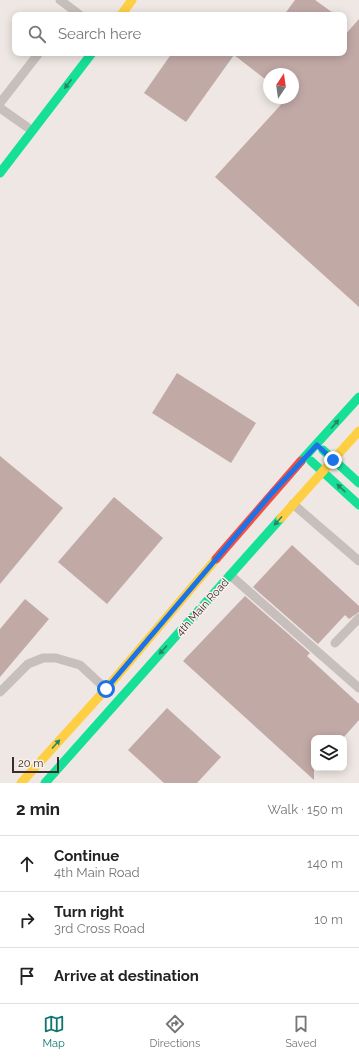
<!DOCTYPE html>
<html lang="en">
<head>
<meta charset="utf-8">
<style>
  body { margin:0; font-family:Raleway,sans-serif; background:#f2f2f2; color:#222 }
  .controls { position:absolute; right:12px; bottom:12px; display:grid; overflow:hidden; border-radius:8px; box-shadow:0 2px 10px #0003 }
  .controls button { width:36px; height:36px; display:grid; place-items:center; padding:0; border:0; border-bottom:1px solid #e0e0e0; background:#fff; color:#222; font:20px sans-serif }
  .compass { position:absolute; left:263px; top:68px; width:36px; height:36px; border-radius:50%; background:#fff; box-shadow:0 2px 10px #0003; rotate:13deg }
  .scale { position:absolute; left:12px; bottom:10px; width:47px; box-sizing:border-box; padding-left:4px; border:2px solid #392c2a; border-top:0; font-size:11px; line-height:14px; white-space:nowrap; color:#392c2a; -webkit-text-stroke:3px #faf1eb; paint-order:stroke }
  .stop { position:absolute; width:12px; height:12px; margin:-9px; border:3px solid #1a73e8; border-radius:50%; background:#fff }
  .stop.end { background:#1a73e8; border-color:#fff; box-shadow:0 1px 4px #0008 }
  .list { margin:0; padding:0; list-style:none }
  h2 { display:flex; justify-content:space-between; align-items:center; height:52px; margin:0; padding:0 16px; font-size:17px }
  h2 small { font-size:13px; font-weight:400; color:#767676 }
  .list li { display:grid; grid-template-columns:26px 1fr auto; gap:12px; align-items:center; box-sizing:border-box; height:56px; padding:0 16px; border-top:1px solid #e0e0e0 }
  .list b { display:block; font-size:15px; white-space:nowrap }
  .list p { margin:0; font-size:13px; white-space:nowrap; color:#767676 }
  .list em { font-size:13px; font-style:normal; color:#767676 }
  .icon { flex:none; width:22px; height:22px; fill:none; stroke:currentColor; stroke-width:2; stroke-linecap:round; stroke-linejoin:round }
  .map { position:relative; flex:none; width:359px; height:783px; overflow:hidden }
  .search { position:absolute; background:#fff; box-shadow:0 2px 10px #0003; left:12px; right:12px; top:12px; height:44px; display:flex; align-items:center; gap:10px; box-sizing:border-box; padding:0 14px; border-radius:8px; color:#767676; font-size:15px }
  .sheet { height:220px; background:#fff }
  nav { display:flex; justify-content:space-around; align-items:center; box-sizing:border-box; height:56px; border-top:1px solid #e0e0e0; background:#fff; font-size:11px; color:#767676 }
  nav a { display:grid; justify-items:center; gap:2px }
  nav .on { color:#0f766e }
  .map>svg:first-child { display:block }
  .building { fill:#c1a9a6 }
  .lines { fill:none; stroke-linecap:round; stroke-linejoin:round }
  .lane { stroke:#c7bfbc; stroke-width:9 }
  .fast { stroke:#16e098; stroke-width:9 }
  .slow { stroke:#ffcf43; stroke-width:9 }
  .jam { stroke:#f24e42; stroke-width:9 }
  .oneway { fill:#288661 }
  .route { stroke:#1a73e8; stroke-width:5 }
  .labels { text-anchor:middle; stroke-width:3; stroke-linejoin:round; paint-order:stroke }
  .street-label { font-size:11px; fill:#392c2a; stroke:#faf1eb }
</style>
</head>
<body>
<div class="map">
<svg width="359" height="783" viewBox="0 0 359 783">
  <rect width="100%" height="100%" fill="#eee7e4"/>
  <!-- building -->
  <g class="building">
    <polygon points="295,0 315,0 336,15 284,15"/>
    <polygon points="359,19 359,307 215,177 287,98 293,98 293,74 269,74 269,82 234,55 186,122 144,93 172,53 344,53 344,36"/>
    <polygon points="177,373 256,423 231,463 152,413"/>
    <polygon points="0,456 63,508 0,584"/>
    <polygon points="114,497 163,538 107,604 58,562"/>
    <polygon points="292,545 359,606 359,612 349,619 345,615 318,644 253,587"/>
    <polygon points="245,596 310,653 307,656 359,704 359,720 343,738 314,738 314,780 183,661"/>
    <polygon points="25,599 49,619 0,677 0,629"/>
    <polygon points="167,708 221,757 197,783 164,783 128,750"/>
  </g>
  <g class="lines">
    <!-- lane -->
    <g class="lane">
      <polyline points="60,0 80,15"/>
      <polyline points="0,103 39,53"/>
      <polyline points="0,108 27,127"/>
      <polyline points="293,504 359,561"/>
      <polyline points="230,575 359,688"/>
      <polyline points="335,643 359,618"/>
      <polyline points="0,692 28,664 43,658 56,658 80,665 106,689"/>
    </g>
    <!-- fast -->
    <g class="fast">
      <polyline points="0,173 92,53"/>
      <polyline points="323,450 359,483"/>
      <polyline points="301,461 359,397"/>
      <polyline points="311,461 359,505"/>
      <polyline points="45,783 281,518"/>
    </g>
    <!-- slow -->
    <g class="slow">
      <polyline points="121,15 132,0"/>
      <polyline points="281,518 359,431"/>
      <polyline points="21,783 106,689 216,559"/>
    </g>
    <!-- jam -->
    <polyline class="jam" points="216,559 301,461"/>
  </g>
  <!-- one-way arrows -->
  <defs><path id="oneway-solid" d="M-6-.8H1V-3.2L6.5 0L1 3.2V.8H-6Z"/></defs>
  <g class="oneway">
    <use href="#oneway-solid" transform="translate(68 84) rotate(127)"/>
    <use href="#oneway-solid" transform="translate(335 424) rotate(-49)"/>
    <use href="#oneway-solid" transform="translate(341 488) rotate(-137)"/>
    <use href="#oneway-solid" transform="translate(278 521) rotate(132)"/>
    <use href="#oneway-solid" transform="translate(163 650) rotate(132)"/>
    <use href="#oneway-solid" transform="translate(56 744) rotate(-48)"/>
  </g>
  <g class="lines">
    <!-- route -->
    <polyline class="route" points="106,689 272,493 317,445 333,460"/>
  </g>
  <g class="labels">
    <!-- street labels -->
    <g class="street-label">
      <text transform="translate(202 607) rotate(-48)" y="4">4th Main Road</text>
    </g>
  </g>
</svg>
<div class="controls">
<button><svg class="icon" aria-label="layers" viewBox="0 0 24 24"><path d="M12 4l9 5-9 5-9-5zM3 14l9 5 9-5"/></svg></button>
</div>
<svg class="compass" viewBox="-18 -18 36 36"><path d="M0-13l5 13h-10z" fill="#e53935"/><path d="M0 13l5-13h-10z" fill="#767676"/></svg>
<div class="scale">20 m</div>
<div class="stop" style="left:106px;top:689px"></div>
<div class="stop end" style="left:333px;top:460px"></div>
<div class="search"><svg class="icon" aria-label="search" viewBox="0 0 24 24"><circle cx="10" cy="10" r="6"/><path d="M15 15l6 6"/></svg>Search here</div>
</div>
<section class="sheet">
<h2>2 min<small>Walk · 150 m</small></h2>
<ul class="list">
<li><svg class="icon" aria-label="ahead" viewBox="0 0 24 24"><path d="M12 20V5M6 11l6-6 6 6"/></svg><div><b>Continue</b><p>4th Main Road</p></div><em>140 m</em></li>
<li><svg class="icon" aria-label="right" viewBox="0 0 24 24"><path d="M7 20v-9h11M14 6l5 5-5 5"/></svg><div><b>Turn right</b><p>3rd Cross Road</p></div><em>10 m</em></li>
<li><svg class="icon" aria-label="arrive" viewBox="0 0 24 24"><path d="M6 21V4h12l-3 4 3 4H6"/></svg><div><b>Arrive at destination</b></div></li>
</ul>
</section>
<nav>
<a class="on"><svg class="icon" aria-label="map" viewBox="0 0 24 24"><path d="M3 6l6-2 6 2 6-2v14l-6 2-6-2-6 2zM9 4v14M15 6v14"/></svg>Map</a>
<a><svg class="icon" aria-label="directions" viewBox="0 0 24 24"><path d="M12 3l9 9-9 9-9-9zM9 14v-3h6M13 9l2 2-2 2"/></svg>Directions</a>
<a><svg class="icon" aria-label="saved" viewBox="0 0 24 24"><path d="M7 4h10v16l-5-4-5 4z"/></svg>Saved</a>
</nav>
</body>
</html>
